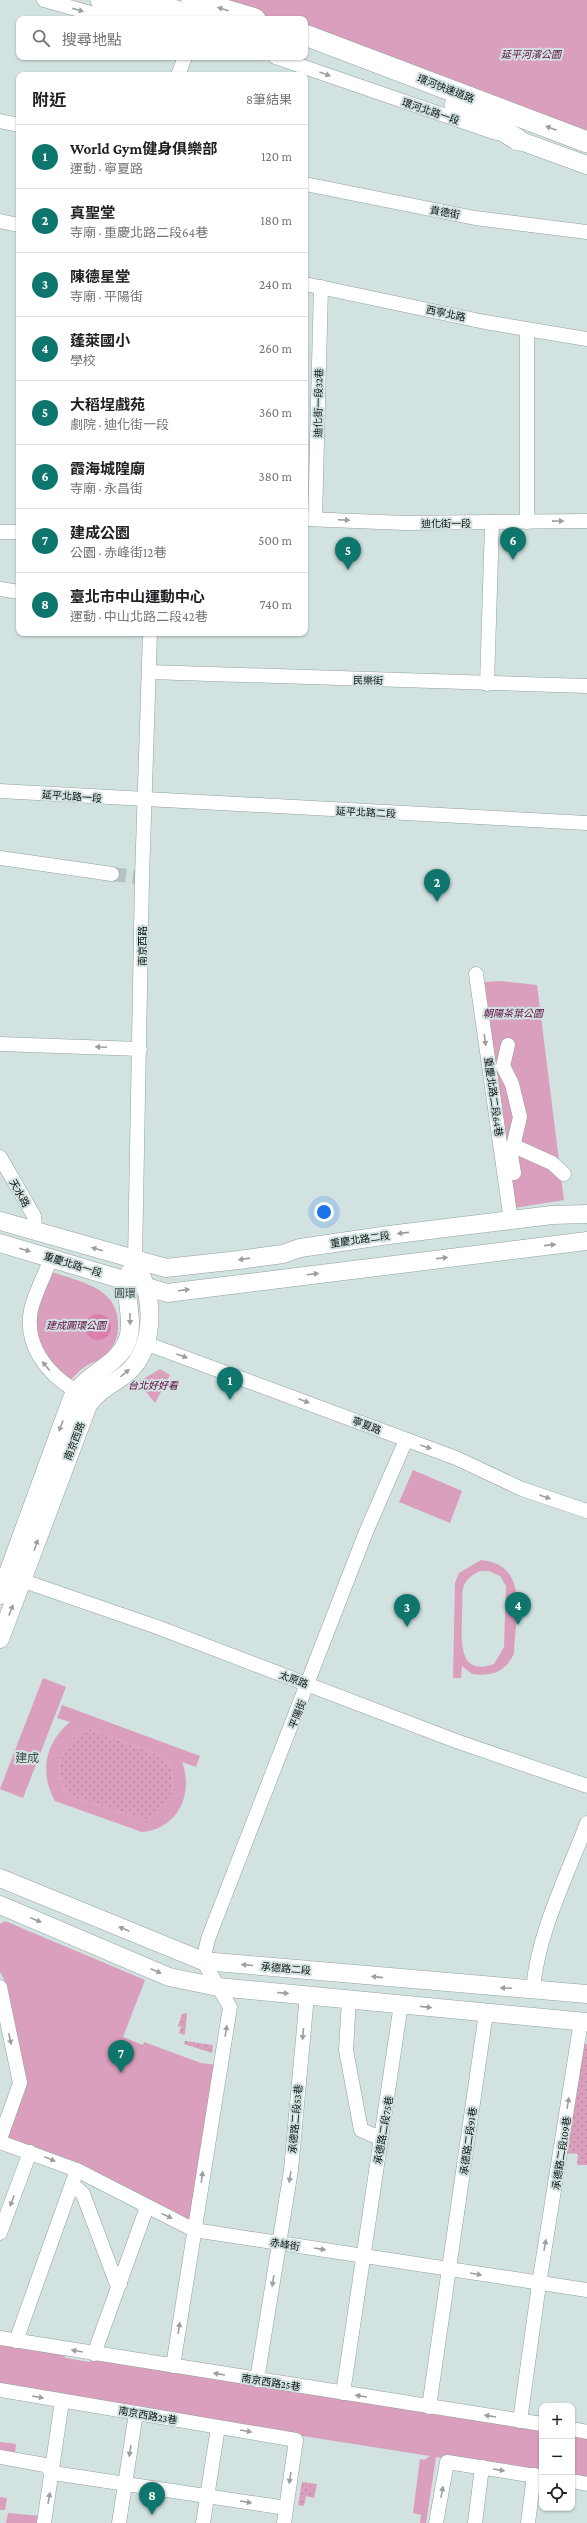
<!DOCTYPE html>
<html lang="zh-TW">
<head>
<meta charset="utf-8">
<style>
  body { margin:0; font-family:"Crimson Pro","Noto Sans TC",serif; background:#f2f2f2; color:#202124 }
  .controls { position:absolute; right:12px; bottom:12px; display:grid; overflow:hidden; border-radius:8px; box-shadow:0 1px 3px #0004 }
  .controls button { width:36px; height:36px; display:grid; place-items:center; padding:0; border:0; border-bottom:1px solid #e0e0e0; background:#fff; color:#202124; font:20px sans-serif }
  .you { position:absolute; left:324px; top:1212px; width:14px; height:14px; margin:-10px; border:3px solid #fff; border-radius:50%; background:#1a73e8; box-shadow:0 0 0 6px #1a73e833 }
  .badge { display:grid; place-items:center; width:26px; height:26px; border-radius:50%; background:#0f766e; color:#fff; font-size:13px; font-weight:700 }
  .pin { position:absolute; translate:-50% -33px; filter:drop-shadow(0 1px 2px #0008) }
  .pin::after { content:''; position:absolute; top:21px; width:14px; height:12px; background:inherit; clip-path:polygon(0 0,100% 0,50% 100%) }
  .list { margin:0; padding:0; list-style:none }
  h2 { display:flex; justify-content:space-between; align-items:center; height:52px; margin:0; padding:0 16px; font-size:17px }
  h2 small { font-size:13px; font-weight:400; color:#757577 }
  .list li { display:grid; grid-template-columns:26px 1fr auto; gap:12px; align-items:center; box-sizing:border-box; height:64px; padding:0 16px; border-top:1px solid #e0e0e0 }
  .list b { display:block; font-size:15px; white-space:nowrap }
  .list p { margin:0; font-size:13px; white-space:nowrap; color:#757577 }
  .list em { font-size:13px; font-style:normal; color:#757577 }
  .icon { flex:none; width:22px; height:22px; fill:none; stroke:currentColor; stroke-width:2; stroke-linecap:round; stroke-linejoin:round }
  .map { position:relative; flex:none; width:587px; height:2523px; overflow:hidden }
  .search { position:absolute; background:#fff; box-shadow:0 1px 3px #0004; left:16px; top:16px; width:292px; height:44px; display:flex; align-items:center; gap:10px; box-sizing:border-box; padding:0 14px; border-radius:8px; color:#757577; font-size:15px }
  .panel { position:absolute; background:#fff; box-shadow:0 1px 3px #0004; left:16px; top:72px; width:292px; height:564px; border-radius:8px }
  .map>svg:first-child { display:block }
  .grass { fill:url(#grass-dots) }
  .green { fill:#da9fbc; fill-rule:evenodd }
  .water { fill:#db7eae }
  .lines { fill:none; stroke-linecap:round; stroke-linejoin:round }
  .minor-tunnel { stroke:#b4c2c2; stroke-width:14; stroke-dasharray:14 7; stroke-linecap:butt }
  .minor-casing { stroke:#91a09f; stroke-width:15 }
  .major-casing { stroke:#91a09f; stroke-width:19 }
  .highway-casing { stroke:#91a09f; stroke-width:22 }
  .minor { stroke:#fff; stroke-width:14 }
  .major { stroke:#fff; stroke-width:18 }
  .highway { stroke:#fff; stroke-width:21 }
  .oneway { fill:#9d9f9f }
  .labels { text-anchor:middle; stroke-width:4; stroke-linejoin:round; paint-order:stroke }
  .park-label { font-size:10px; font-style:italic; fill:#5c063d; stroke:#d2e2e1 }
  .street-label { font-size:10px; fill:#0a1010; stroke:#d2e2e1 }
  .neighbourhood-label { font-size:11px; fill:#424f4f; stroke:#d2e2e1 }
  .quarter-label { font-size:12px; fill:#424f4f; stroke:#d2e2e1 }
</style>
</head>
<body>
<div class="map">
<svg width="587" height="2523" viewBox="0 0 587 2523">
  <defs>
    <pattern id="grass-dots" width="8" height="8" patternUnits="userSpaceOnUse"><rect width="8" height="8" fill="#da9fbc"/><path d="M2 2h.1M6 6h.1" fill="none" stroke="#ba88a1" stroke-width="1.8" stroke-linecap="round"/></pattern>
  </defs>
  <rect width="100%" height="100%" fill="#d2e2e1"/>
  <!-- grass -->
  <g class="grass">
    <path d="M 90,1729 L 166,1758 C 181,1783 171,1809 145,1820 L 70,1796 C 48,1772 62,1739 90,1729 Z"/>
    <polygon points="187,2013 185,2033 184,2035 179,2033 181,2027 178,2026 182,2014"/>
    <polygon points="185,2041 213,2045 212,2053 184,2044"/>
    <polygon points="582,2043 587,2044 587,2165 577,2165 578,2154 563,2153"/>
    <polygon points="302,2482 317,2484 314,2498 306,2496 304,2506 298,2505"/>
  </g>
  <!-- green -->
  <g class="green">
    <polygon points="206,0 587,0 587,131 305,34 305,19 261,19"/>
    <polygon points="500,981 537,985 564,1200 514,1208 484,994 485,982"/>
    <path d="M 52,1272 C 80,1282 117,1287 118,1323 C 119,1335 115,1345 107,1354 C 100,1361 91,1362 83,1368 C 79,1371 75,1376 70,1380 L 61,1375 L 36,1340 L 35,1313 Z"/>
    <polygon points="160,1369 170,1375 155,1403 138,1382"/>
    <polygon points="413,1470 462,1491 450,1523 399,1502"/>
    <path d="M 481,1560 C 530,1564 515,1617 514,1653 C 507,1671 491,1677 472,1674 L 462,1666 L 461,1678 L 453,1678 L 455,1583 L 459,1573 ZM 480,1571 L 489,1571 L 500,1576 L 506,1586 L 504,1647 L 494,1664 C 456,1678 462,1636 462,1613 C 463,1605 461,1592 464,1585 C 468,1578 473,1574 480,1571 Z"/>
    <polygon points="43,1678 66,1687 23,1798 0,1789"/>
    <path d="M 62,1705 L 200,1756 L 196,1767 L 182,1762 C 194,1794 178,1829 142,1832 L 55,1801 C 39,1772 45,1743 70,1722 L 57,1718 ZM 90,1729 L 166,1758 C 181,1782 171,1809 145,1820 L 70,1796 C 48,1773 62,1739 90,1729 Z"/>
    <polygon points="5,1921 145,1980 123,2037 143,2045 144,2042 201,2063 217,2065 192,2223 10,2140 8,2135 27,2081 7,1985 0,1972 0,1924"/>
    <polygon points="0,2341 61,2353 66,2358 90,2362 93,2358 542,2426 542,2474 436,2457 426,2523 420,2523 421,2515 413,2513 420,2459 424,2460 430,2456 0,2388"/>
    <polygon points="572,2433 587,2436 587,2481 572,2479"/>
    <polygon points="0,2442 16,2444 14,2461 0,2459"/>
    <polygon points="0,2497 7,2498 5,2510 0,2510"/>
    <polygon points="8,2513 40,2516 39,2523 6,2523"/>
  </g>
  <!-- water -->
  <circle class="water" cx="98" cy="1327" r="13"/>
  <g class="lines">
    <!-- minor-tunnel -->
    <polyline class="minor-tunnel" points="112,874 137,877"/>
    <defs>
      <g id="minor">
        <polyline points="44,0 112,19"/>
        <polyline points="275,57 496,133"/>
        <polyline points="178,75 185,57"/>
        <polyline points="0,121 19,125"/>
        <polyline points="305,184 475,218 587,232"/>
        <polyline points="0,221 19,225"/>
        <polyline points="305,284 485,322 587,339"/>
        <polyline points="527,330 527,522"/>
        <polyline points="305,519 405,523 587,521"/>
        <polyline points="315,519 321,287"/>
        <polyline points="0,532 19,532"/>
        <polyline points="0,589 19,592"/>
        <polyline points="149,672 587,686"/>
        <polyline points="487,684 492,523"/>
        <polyline points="0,791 587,823"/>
        <polyline points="0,858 112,874"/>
        <polyline points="476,974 511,1221"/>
        <polyline points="0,1044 140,1049"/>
        <polyline points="508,1045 503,1066 512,1084 520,1117 511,1155 514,1173"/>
        <polyline points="514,1146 552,1163 564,1174"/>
        <polyline points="0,1157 34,1216 35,1231"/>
        <path d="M 51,1258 C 45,1275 35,1292 31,1310 C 24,1345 47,1374 76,1391"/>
        <polyline points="135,1260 142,878 150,633"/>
        <polyline points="145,1343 456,1458 522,1489 587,1511"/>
        <polyline points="12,1577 157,1627 456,1741 587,1786"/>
        <polyline points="0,1987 20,2083 0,2139"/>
        <path d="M 533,1989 C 538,1932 567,1876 587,1823"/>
        <polyline points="349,1999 346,2050 361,2130 380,2138"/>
        <polyline points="0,2142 77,2170 194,2230 587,2290"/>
        <polyline points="72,2184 83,2194 116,2282 120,2284"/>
        <polyline points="0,2233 30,2152"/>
        <polyline points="0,2338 542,2424"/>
        <polyline points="16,2341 77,2170"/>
        <polyline points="94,2354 147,2207"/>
        <polyline points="173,2366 230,2007 203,1961 208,1939 366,1532 406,1440"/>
        <polyline points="257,2380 291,2170 307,1995"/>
        <polyline points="0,2390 296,2440 284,2523"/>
        <polyline points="343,2393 401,2004"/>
        <polyline points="429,2407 486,2013"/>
        <polyline points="520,2421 539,2284 581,2021"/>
        <polyline points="572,2429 587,2432"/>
        <polyline points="0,2457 45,2465 53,2473 286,2508"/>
        <polyline points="572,2481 587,2484"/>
        <polyline points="44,2523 62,2401"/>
        <polyline points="119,2523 136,2413"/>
        <polyline points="203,2523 218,2427"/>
        <polyline points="436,2523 447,2462 542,2477"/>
        <polyline points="475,2523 482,2467"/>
        <polyline points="528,2523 534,2475"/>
      </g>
      <g id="major">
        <polyline points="518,140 587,165"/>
        <polyline points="0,1221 166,1268 239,1260 283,1254 300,1248 389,1235 552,1215 587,1214"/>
        <polyline points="0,1243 167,1293 587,1241"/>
        <path d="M 0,1595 L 72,1398 C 85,1374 115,1367 126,1344 C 137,1320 121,1294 130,1272"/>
        <path d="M 0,1639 L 88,1405 C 99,1389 114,1384 128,1372 C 153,1349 154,1306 142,1277"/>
        <polyline points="0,1878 203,1961 587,1994"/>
        <polyline points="0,1905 169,1977 218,1987 587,2022"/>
      </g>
      <g id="highway">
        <polyline points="101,0 153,15"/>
        <polyline points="138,0 204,19"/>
        <polyline points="192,0 255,19"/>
        <polyline points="305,35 587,142"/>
        <polyline points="455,106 480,116 518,140"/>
      </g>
    </defs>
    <!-- minor casing -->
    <use href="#minor" class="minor-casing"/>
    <!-- major casing -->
    <use href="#major" class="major-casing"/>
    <!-- highway casing -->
    <use href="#highway" class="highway-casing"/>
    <!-- minor -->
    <use href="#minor" class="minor"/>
    <!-- major -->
    <use href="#major" class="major"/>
    <!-- highway -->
    <use href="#highway" class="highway"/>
  </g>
  <!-- one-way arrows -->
  <defs><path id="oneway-solid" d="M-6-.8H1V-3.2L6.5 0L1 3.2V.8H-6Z"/></defs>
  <g class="oneway">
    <use href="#oneway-solid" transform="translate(223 9) rotate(-163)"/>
    <use href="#oneway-solid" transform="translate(78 10) rotate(16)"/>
    <use href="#oneway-solid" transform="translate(325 74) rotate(20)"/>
    <use href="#oneway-solid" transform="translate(551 128) rotate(-159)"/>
    <use href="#oneway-solid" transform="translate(344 520) rotate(3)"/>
    <use href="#oneway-solid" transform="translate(558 521) rotate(-1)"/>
    <use href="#oneway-solid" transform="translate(485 1040) rotate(82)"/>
    <use href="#oneway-solid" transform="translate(101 1047) rotate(-177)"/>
    <use href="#oneway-solid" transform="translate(403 1233) rotate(174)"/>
    <use href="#oneway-solid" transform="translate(550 1245) rotate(-6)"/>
    <use href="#oneway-solid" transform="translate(97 1249) rotate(-164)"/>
    <use href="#oneway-solid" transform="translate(25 1250) rotate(16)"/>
    <use href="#oneway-solid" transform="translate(442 1258) rotate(-6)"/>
    <use href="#oneway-solid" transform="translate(244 1259) rotate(172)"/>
    <use href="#oneway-solid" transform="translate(313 1274) rotate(-7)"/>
    <use href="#oneway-solid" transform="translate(184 1290) rotate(-7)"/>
    <use href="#oneway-solid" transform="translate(130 1319) rotate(89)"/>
    <use href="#oneway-solid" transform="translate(182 1356) rotate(20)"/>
    <use href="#oneway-solid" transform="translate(46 1366) rotate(-129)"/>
    <use href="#oneway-solid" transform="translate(125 1373) rotate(-41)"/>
    <use href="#oneway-solid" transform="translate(304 1401) rotate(21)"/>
    <use href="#oneway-solid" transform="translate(61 1426) rotate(110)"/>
    <use href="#oneway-solid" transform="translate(426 1447) rotate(19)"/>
    <use href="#oneway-solid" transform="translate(545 1497) rotate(19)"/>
    <use href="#oneway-solid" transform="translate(36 1545) rotate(-71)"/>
    <use href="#oneway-solid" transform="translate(11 1610) rotate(-69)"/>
    <use href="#oneway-solid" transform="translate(36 1920) rotate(23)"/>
    <use href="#oneway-solid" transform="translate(124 1929) rotate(-157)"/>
    <use href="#oneway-solid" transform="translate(247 1965) rotate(-175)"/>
    <use href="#oneway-solid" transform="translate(156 1971) rotate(23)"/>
    <use href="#oneway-solid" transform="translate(377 1977) rotate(-174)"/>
    <use href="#oneway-solid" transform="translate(506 1988) rotate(-177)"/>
    <use href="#oneway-solid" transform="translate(283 1993) rotate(5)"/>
    <use href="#oneway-solid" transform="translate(426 2007) rotate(6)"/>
    <use href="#oneway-solid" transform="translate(226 2031) rotate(-81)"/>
    <use href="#oneway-solid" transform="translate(303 2034) rotate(95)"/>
    <use href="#oneway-solid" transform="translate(10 2039) rotate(78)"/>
    <use href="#oneway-solid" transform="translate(568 2103) rotate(-81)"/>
    <use href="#oneway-solid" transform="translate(50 2159) rotate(22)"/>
    <use href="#oneway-solid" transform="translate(202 2177) rotate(-82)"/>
    <use href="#oneway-solid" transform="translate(290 2177) rotate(99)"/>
    <use href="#oneway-solid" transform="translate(12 2201) rotate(111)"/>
    <use href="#oneway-solid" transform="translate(167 2216) rotate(26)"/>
    <use href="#oneway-solid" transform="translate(545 2245) rotate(-80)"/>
    <use href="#oneway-solid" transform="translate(320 2249) rotate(9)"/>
    <use href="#oneway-solid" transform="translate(476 2274) rotate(10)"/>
    <use href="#oneway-solid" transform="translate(273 2281) rotate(99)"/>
    <use href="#oneway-solid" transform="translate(179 2328) rotate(-81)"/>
    <use href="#oneway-solid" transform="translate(77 2351) rotate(-170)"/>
    <use href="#oneway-solid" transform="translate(219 2374) rotate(-171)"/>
    <use href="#oneway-solid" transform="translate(361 2396) rotate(-171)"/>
    <use href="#oneway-solid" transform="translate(38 2397) rotate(10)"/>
    <use href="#oneway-solid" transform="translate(490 2416) rotate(-171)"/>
    <use href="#oneway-solid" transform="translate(246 2431) rotate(10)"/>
    <use href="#oneway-solid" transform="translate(130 2451) rotate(99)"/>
    <use href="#oneway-solid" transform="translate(499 2470) rotate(9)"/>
    <use href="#oneway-solid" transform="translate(290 2478) rotate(99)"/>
    <use href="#oneway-solid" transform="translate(442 2492) rotate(-80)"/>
    <use href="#oneway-solid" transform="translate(49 2498) rotate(-80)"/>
    <use href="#oneway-solid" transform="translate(246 2502) rotate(9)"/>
  </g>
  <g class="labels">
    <!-- park labels -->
    <g class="park-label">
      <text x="531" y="58">延平河濱公園</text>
      <text x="513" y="1017">朝陽茶葉公園</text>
      <text x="76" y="1329">建成圓環公園</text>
      <text x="153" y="1389">台北好好看</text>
    </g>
    <!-- street labels -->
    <g class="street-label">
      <text transform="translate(446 88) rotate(21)" y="4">環河快速道路</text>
      <text transform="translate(431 111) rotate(19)" y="4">環河北路一段</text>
      <text transform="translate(445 212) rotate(10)" y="4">貴德街</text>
      <text transform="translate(446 313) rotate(12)" y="4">西寧北路</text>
      <text transform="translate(318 403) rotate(-89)" y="4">迪化街一段32巷</text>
      <text x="446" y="527">迪化街一段</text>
      <text transform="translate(368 680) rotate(1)" y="4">民樂街</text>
      <text transform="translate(72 796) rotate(4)" y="4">延平北路一段</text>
      <text transform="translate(366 812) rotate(3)" y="4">延平北路二段</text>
      <text transform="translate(142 946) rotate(-90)" y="4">南京西路</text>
      <text transform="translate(494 1097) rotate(82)" y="4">重慶北路二段64巷</text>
      <text transform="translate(20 1193) rotate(61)" y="4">天水路</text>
      <text transform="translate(360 1239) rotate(-8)" y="4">重慶北路二段</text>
      <text transform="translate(73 1264) rotate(17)" y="4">重慶北路一段</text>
      <text transform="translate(367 1425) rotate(21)" y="4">寧夏路</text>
      <text transform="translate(74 1441) rotate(-69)" y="4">南京西路</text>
      <text transform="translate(294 1679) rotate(20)" y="4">太原路</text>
      <text transform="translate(297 1714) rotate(-69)" y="4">平陽街</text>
      <text transform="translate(286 1968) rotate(5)" y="4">承德路二段</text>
      <text transform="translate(295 2119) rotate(-85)" y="4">承德路二段53巷</text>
      <text transform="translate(383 2130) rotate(-80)" y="4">承德路二段75巷</text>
      <text transform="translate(468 2141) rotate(-82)" y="4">承德路二段91巷</text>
      <text transform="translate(561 2153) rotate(-81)" y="4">承德路二段109巷</text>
      <text transform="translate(285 2244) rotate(9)" y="4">赤峰街</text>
      <text transform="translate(271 2382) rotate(9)" y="4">南京西路25巷</text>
      <text transform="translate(148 2415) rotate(10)" y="4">南京西路23巷</text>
    </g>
    <!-- neighbourhood labels -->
    <g class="neighbourhood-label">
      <text x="125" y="1297">圓環</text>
    </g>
    <!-- quarter labels -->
    <g class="quarter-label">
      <text x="27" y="1762">建成</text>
    </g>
  </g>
</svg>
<div class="controls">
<button>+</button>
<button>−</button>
<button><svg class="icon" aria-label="locate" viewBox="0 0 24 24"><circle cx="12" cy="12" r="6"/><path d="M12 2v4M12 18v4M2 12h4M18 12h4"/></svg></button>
</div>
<div class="you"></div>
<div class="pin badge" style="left:230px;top:1400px">1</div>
<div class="pin badge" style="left:437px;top:902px">2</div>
<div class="pin badge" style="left:407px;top:1627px">3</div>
<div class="pin badge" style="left:518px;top:1625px">4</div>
<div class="pin badge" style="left:348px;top:570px">5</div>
<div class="pin badge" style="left:513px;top:560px">6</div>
<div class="pin badge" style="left:121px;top:2073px">7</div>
<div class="pin badge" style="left:152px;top:2515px">8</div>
<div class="search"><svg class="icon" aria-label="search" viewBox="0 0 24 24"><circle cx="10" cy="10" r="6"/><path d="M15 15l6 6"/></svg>搜尋地點</div>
<section class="panel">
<h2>附近<small>8筆結果</small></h2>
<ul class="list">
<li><span class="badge">1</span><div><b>World Gym健身俱樂部</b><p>運動 · 寧夏路</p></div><em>120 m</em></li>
<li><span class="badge">2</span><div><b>真聖堂</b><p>寺廟 · 重慶北路二段64巷</p></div><em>180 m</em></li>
<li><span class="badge">3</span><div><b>陳德星堂</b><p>寺廟 · 平陽街</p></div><em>240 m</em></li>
<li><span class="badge">4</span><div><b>蓬萊國小</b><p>學校</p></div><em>260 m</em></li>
<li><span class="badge">5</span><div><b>大稻埕戲苑</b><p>劇院 · 迪化街一段</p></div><em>360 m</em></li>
<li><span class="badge">6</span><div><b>霞海城隍廟</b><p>寺廟 · 永昌街</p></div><em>380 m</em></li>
<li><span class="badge">7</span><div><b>建成公園</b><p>公園 · 赤峰街12巷</p></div><em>500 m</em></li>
<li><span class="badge">8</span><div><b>臺北市中山運動中心</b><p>運動 · 中山北路二段42巷</p></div><em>740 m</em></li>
</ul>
</section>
</div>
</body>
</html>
